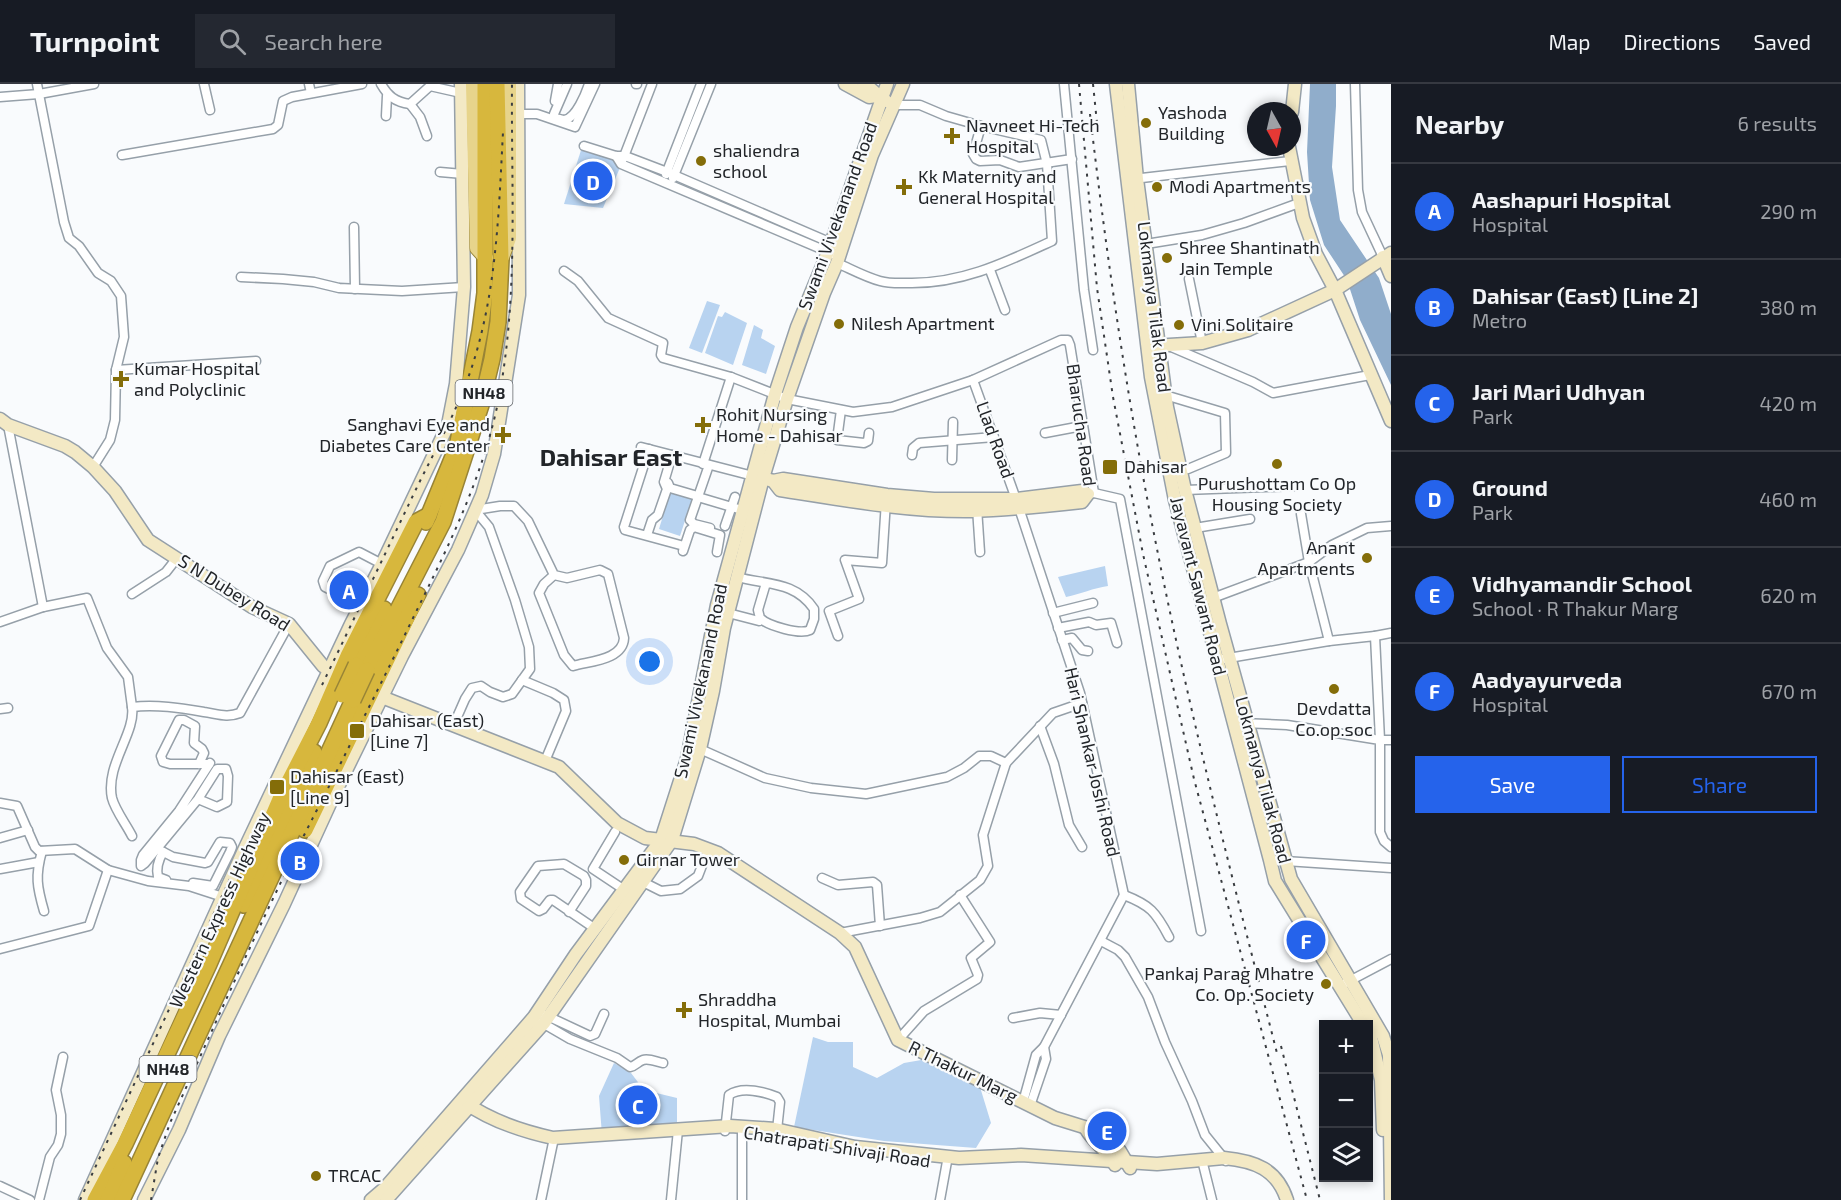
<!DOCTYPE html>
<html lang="en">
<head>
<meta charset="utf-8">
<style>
  body { margin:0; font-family:"Exo 2",sans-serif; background:#242831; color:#f1f3f6 }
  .controls { position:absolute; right:18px; bottom:18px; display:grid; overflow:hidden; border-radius:0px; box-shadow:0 3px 9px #0003 }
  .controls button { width:54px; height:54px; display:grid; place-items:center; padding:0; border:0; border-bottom:2px solid #363941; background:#171b24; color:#f1f3f6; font:30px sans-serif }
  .compass { position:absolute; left:1247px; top:18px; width:54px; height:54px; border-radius:50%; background:#171b24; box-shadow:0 3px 9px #0003; rotate:172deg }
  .you { position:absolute; left:650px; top:578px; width:21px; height:21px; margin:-15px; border:4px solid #fff; border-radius:50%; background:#1a73e8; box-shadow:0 0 0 9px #1a73e833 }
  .badge { display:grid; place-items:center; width:39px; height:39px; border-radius:50%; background:#2563eb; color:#fff; font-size:20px; font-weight:700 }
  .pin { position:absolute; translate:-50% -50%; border:3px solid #fff; box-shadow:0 2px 6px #0006 }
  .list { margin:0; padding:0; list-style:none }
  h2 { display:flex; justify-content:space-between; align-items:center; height:78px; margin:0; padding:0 24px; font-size:26px }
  h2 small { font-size:20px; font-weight:400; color:#9ea1a6 }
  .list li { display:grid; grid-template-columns:39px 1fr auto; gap:18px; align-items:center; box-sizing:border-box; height:96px; padding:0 24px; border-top:2px solid #363941 }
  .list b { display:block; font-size:22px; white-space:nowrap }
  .list p { margin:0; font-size:20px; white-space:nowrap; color:#9ea1a6 }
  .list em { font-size:20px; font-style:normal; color:#9ea1a6 }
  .actions { display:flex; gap:12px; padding:18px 24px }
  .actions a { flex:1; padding:14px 0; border:2px solid #2563eb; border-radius:0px; text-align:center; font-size:21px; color:#2563eb }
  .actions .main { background:#2563eb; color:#fff }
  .icon { flex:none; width:33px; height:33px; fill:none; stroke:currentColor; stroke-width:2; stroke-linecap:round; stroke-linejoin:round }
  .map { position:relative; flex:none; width:1391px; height:1116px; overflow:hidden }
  header { display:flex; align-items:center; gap:36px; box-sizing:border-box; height:84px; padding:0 30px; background:#171b24; border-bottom:2px solid #363941 }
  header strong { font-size:28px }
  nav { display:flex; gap:33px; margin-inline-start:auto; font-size:21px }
  .search { width:420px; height:54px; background:#242831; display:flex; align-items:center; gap:15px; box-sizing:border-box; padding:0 21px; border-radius:0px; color:#9ea1a6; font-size:22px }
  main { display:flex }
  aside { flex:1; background:#171b24 }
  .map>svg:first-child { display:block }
  .green { fill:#b8d3f0 }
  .water { fill:#90adcb }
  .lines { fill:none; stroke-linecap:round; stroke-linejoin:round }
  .street-casing { stroke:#96a0a9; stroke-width:11 }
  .secondary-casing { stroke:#96a0a9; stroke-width:15 }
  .primary-casing { stroke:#988436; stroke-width:16 }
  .highway-casing { stroke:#988436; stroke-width:18 }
  .street { stroke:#fff; stroke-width:8 }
  .secondary { stroke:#f3e9c5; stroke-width:12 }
  .primary { stroke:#e7d48b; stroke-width:14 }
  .highway { stroke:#d7b73d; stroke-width:15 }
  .rail { stroke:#3a3d41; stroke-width:2; stroke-dasharray:3 6; stroke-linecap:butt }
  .highway-bridge-casing { stroke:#988436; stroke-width:18; stroke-linecap:butt }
  .highway-bridge { stroke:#d7b73d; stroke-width:15 }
  .poi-dot { fill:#846d09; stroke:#f9fbfd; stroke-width:2 }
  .labels { text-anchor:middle; stroke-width:4.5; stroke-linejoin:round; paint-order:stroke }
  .shield { fill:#f9fbfd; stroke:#626569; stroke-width:1.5 }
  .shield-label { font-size:16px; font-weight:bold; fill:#222529 }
  .poi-label { font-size:18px; fill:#222529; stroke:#f9fbfd; text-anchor:start }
  .street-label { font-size:18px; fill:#222529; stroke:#f9fbfd }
  .district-label { font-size:24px; font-weight:bold; fill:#222529; stroke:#f9fbfd }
</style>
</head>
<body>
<header>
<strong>Turnpoint</strong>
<div class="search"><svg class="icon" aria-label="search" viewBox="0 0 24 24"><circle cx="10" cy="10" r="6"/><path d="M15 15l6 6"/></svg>Search here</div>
<nav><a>Map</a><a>Directions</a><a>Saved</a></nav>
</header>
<main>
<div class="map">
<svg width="1391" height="1116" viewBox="0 0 1391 1116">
  <rect width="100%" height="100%" fill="#f9fbfd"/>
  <!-- green -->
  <g class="green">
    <polygon points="582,63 624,74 603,124 564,120"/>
    <polygon points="707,217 720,221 702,269 689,264"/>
    <polygon points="725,228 747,239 733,281 705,269 718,232 722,233"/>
    <polygon points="754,241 763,246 761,254 775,262 766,290 742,281"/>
    <polygon points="670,409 692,415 680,452 659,445"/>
    <path d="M 1105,482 L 1108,502 C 1093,504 1081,510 1066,513 L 1058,493 Z"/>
    <polygon points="813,953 828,958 853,958 853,983 877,994 904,979 927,975 980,1003 991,1039 976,1064 884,1057 794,1043"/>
    <polygon points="614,979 631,989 644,1006 677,1014 677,1044 602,1051 599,1012"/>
  </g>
  <!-- water -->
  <polygon class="water" points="1310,0 1336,0 1336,22 1332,83 1340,136 1379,194 1391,230 1391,301 1360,236 1347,196 1324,161 1310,116 1307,68"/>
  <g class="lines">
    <defs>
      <g id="street">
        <polyline points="37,0 64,138 69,154 79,162 98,189 111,197 121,212 124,253 116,286 115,336 110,356 93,383"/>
        <polyline points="204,0 210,26"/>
        <polyline points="309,0 311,9"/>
        <path d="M 381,0 C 388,12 395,18 410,20 L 430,2 L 461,9"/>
        <path d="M 567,0 L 554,30 L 555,34 C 556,34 563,36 564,36 C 576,35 586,9 589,0"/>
        <polyline points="636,0 637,0"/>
        <polyline points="1064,0 1084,206 1093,266"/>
        <polyline points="1355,0 1358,106 1362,128 1383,173"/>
        <polyline points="0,13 39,10 94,0"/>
        <polyline points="555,17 558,0"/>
        <polyline points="410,20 420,33 427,52"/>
        <polyline points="515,30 537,30 575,43 595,0"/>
        <polyline points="386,32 387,12"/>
        <polyline points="981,42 973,70 976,75 980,77 1000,76 1019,83 1072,75"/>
        <polyline points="584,62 616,72 625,72 667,88 836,161"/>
        <polyline points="122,71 273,45 278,41 283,17 292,13 362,0"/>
        <polyline points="616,72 621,80 833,170"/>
        <polyline points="623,75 652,0"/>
        <polyline points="440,88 463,90"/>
        <polyline points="666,90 701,0"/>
        <polyline points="673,94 711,0"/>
        <polyline points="1133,95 1290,77"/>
        <polyline points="354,143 355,205"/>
        <polyline points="1146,160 1202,151 1244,139 1299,119"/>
        <path d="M 837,179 C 851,185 865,193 880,197 C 890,200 901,199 912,199 C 964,199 1006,178 1052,157 L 1047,80 L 1041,56 L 981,42 L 946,32 L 920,21 L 894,21"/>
        <polyline points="990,186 1005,226"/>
        <polyline points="564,187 578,197 608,234 663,259 661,271 663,274 731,293 787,315 853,328 892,323 973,296 1061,256 1068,256 1070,261 1094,409 1088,410"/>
        <polyline points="241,193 283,195 314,198 339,204 402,207 464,203"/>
        <polyline points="1189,195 1202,259"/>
        <polyline points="1169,262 1253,298 1273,309 1370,291"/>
        <polyline points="116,286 256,277"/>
        <polyline points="973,296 1016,415 1080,609 1124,811"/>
        <polyline points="1165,311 1225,329 1226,369 1188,385"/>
        <polyline points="841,326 837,356 864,359 868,357 869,349"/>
        <polyline points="8,341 43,523"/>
        <polyline points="1045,349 1082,342"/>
        <polyline points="641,363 757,393"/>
        <polyline points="649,365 624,443 625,446 684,462"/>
        <polyline points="912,371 913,364 919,359 994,353"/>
        <polyline points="952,376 953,338"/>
        <polyline points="703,380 731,293"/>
        <polyline points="709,381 690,436 694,440 710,444"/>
        <polyline points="668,399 670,404 694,411"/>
        <polyline points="1185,406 1296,402"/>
        <polyline points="1094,409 1120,415 1201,847"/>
        <polyline points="698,413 742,426"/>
        <polyline points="977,424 980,468"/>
        <path d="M 475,426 L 500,422 L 514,422 L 528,437 L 554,491 L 567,494 L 600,486 L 608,490 L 624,554 C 623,576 590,577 573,582 L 564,571 L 539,509 L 544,500 L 554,491"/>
        <polyline points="1301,430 1309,478 1329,557"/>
        <polyline points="725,442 735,413"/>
        <polyline points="1195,444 1250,435"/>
        <polyline points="647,451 652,436 658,431 667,405 664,398 672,371"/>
        <polyline points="683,467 690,446 694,443 720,451 717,468"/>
        <path d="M 737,493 C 767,501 795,497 814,525 L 814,535 L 810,546 C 800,551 768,542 760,534 L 758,526 L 766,499"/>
        <polyline points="132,510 166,488 177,474"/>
        <polyline points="1210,515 1309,478 1332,461 1367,444 1391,442"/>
        <polyline points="361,521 325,503 323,497 330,482 359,468 382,480"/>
        <polyline points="728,529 759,537"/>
        <polyline points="1053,529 1093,519"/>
        <path d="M 0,538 L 43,523 L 87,514 L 107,564 L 128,593 L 132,623 C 156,620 180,624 204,628 C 218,630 227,634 240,629 L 289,540"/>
        <polyline points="1058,544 1089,538 1096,541 1111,539 1117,559"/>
        <polyline points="838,552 829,527 859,515 845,476 882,479 886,417"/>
        <polyline points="1375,552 1391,549"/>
        <polyline points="1062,556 1072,554 1082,566 1088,567"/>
        <polyline points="1217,576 1329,557 1375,552 1380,656 1391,656"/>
        <polyline points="522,596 553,609 564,616 566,627 545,677"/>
        <polyline points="0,625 8,624"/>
        <polyline points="1243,639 1287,641 1380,656 1380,748 1384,757 1391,763"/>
        <polyline points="454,640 465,615 472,604 481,602 490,608 503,613 512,610 530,585 529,563 515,516 489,443 475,426"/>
        <polyline points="1040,642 1054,680 1069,741 1082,763"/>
        <polyline points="700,665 765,694 811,704 866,710 947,693 964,684 979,672 991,672 1006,679 1053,629 1082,619"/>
        <polyline points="199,680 204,669 202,665 194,659 195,642 184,636 179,636 161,672 163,678 170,680 209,680"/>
        <polyline points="198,715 217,723 227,718 228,692 226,685 217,685 198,715 145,779 141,782 141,776 143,771 179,727 210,679"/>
        <polyline points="0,719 17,722 35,763 39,767 75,765 108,786 148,797 189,802 226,814"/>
        <polyline points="615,748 593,785 623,805"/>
        <path d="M 132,752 C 126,740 115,726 112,714 C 105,681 136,649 132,623"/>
        <polyline points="0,754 28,746"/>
        <polyline points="154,763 173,773 205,779 208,778 220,758 230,759 232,763 230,768 213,802 193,799"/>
        <path d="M 42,767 C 35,792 37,803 44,827"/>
        <path d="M 163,768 C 159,775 156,785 158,793 L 166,796"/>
        <polyline points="1270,776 1391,784"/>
        <polyline points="0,785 39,778"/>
        <polyline points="822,794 838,801 873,798 877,801 880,842"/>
        <polyline points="643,798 661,807 680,805 698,792 708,766"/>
        <path d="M 1124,811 C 1150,821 1156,828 1169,853"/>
        <polyline points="569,828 586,802 586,796 584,792 564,780 538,782 520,808 521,815 539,827 543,825 550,816 553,816 594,844"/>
        <polyline points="840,849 920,834 940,828 980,796 988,782 983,751 1006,679"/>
        <polyline points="1101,857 1118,866 1125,873 1148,913 1165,958 1192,1017 1205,1051 1226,1077"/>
        <polyline points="0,865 89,842 108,786"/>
        <polyline points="1340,902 1391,875"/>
        <polyline points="545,931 590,952 595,950 604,930"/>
        <polyline points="1013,934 1040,929 1061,931"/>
        <path d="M 539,937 L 570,955 L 617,974 L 630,983 C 636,982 637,978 643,976 C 649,974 657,978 663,979"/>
        <polyline points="898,956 924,927 977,895 978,891 971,874 990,858 960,811"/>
        <polyline points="1023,1018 1036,971 1044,963"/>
        <polyline points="1030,1022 1046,975 1044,963 1124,811"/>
        <path d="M 725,1047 L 729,1011 C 742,1002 764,1008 777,1013 L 780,1018 L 777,1046"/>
        <polyline points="1202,1076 1212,1116"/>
        <polyline points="0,1102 30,1116"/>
        <polyline points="39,1116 50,1073 58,1061 61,1050 61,1031 56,1006 63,973"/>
        <polyline points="541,1116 554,1054"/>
        <polyline points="671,1116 678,1046"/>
        <polyline points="742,1116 742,1043"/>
        <polyline points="940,1116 948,1072"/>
      </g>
      <g id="secondary">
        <polyline points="845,0 869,13 877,12"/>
        <path d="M 864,0 C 873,5 877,12 886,17"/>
        <polyline points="1116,0 1151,293 1175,416 1270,776 1275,797 1363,940"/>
        <polyline points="1128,0 1137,95 1167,323 1185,406 1220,540 1291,795 1383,952 1389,971 1391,1116"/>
        <polyline points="1292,28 1295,0"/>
        <polyline points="1289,63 1303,134 1316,170 1335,206 1391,337"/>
        <polyline points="1383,173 1391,192"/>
        <polyline points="1153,262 1202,259 1248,246 1335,206 1391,169"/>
        <polyline points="0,335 8,341 65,362 75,368 93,383 115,407 148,456 252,523 289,540 323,582 345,597"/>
        <path d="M 763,394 L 773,397 L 783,395 L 887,411 L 934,415 L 1016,415 L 1082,407 L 1088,410 L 1082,418 C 1046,422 1009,426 972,427 C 908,428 844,416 780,406 L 773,397"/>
        <polyline points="364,606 559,683 617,739 645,754 694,760 718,769 840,849 855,863 898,956 1055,1034 1097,1047 1120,1067 1130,1084"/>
        <polyline points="1368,949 1371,953 1381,996 1383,1046"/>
        <path d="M 464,1018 C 491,1037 521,1047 553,1054 L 730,1042 L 775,1045 L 855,1063 L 959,1074 L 1021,1071 L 1157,1080 L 1224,1074 C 1255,1077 1277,1085 1287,1116"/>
        <path d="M 1086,1045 C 1094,1059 1108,1067 1115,1081"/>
        <polyline points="85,1116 245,764 351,540 380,484 448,341 456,300 464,203 461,0"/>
        <polyline points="144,1116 179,1046 219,952 284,820 333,713 402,572 458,466 482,411 494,370 519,211 518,0"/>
        <polyline points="371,1116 385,1104 534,933 576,870 661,756 687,675 717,521 775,310 797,243 828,168 887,0"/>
        <polyline points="386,1116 544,939 672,756 700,665 713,607 724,544 763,394 787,315 824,209 837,179 872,71 903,0"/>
      </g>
      <g id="primary">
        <polyline points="473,0 477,164 486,174"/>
        <polyline points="502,173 509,154 509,0"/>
      </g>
      <g id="highway">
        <polyline points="426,438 457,363 480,247 485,209 485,0"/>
        <polyline points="356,581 384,525"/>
        <polyline points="367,586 443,438 481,321 492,275 498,238 501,175 497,0"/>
        <polyline points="305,746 418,511"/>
        <polyline points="244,821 314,668"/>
        <polyline points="95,1116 125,1060 209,880 281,713 319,639 348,572 416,438 429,431"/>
        <polyline points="108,1116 124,1079"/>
        <polyline points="122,1116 353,616"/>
      </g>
    </defs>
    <!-- street casing -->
    <use href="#street" class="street-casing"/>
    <!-- secondary casing -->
    <use href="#secondary" class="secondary-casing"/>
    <!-- primary casing -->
    <use href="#primary" class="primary-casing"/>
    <!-- highway casing -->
    <use href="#highway" class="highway-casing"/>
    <!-- street -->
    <use href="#street" class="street"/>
    <!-- secondary -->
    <use href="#secondary" class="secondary"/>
    <!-- primary -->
    <use href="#primary" class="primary"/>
    <!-- highway -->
    <use href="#highway" class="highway"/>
    <!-- rail -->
    <g class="rail">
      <polyline points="1079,0 1097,204 1113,313 1143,470 1194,695 1307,1116"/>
      <polyline points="1093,0 1097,39"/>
      <path d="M 1090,30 C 1107,176 1128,321 1157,465 C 1191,636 1235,805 1278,973"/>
      <path d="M 322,601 C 354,535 386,468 418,401 C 439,359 462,317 475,273 C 497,200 499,123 503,48"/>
      <polyline points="1281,962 1320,1116"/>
      <polyline points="80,1116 236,782"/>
      <path d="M 151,1116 L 158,1074 L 170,1039 C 219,932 266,824 320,720 C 352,657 384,594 415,530 C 448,463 481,397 497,323 C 519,217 511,107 512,0"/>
    </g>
    <defs>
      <g id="highway-bridge">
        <polyline points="342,611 356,581"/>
        <polyline points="353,616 367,586"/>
      </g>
    </defs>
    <!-- highway-bridge casing -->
    <use href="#highway-bridge" class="highway-bridge-casing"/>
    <!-- highway-bridge -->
    <use href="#highway-bridge" class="highway-bridge"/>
  </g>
  <!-- markers -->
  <g class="poi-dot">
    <circle cx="1146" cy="39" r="6"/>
    <path d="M949 43h6v6h6v6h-6v6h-6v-6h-6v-6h6z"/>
    <circle cx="701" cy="77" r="6"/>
    <path d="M901 94h6v6h6v6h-6v6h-6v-6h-6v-6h6z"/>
    <circle cx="1157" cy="103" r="6"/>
    <circle cx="1167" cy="174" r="6"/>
    <circle cx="839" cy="240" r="6"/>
    <circle cx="1179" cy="241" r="6"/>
    <path d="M118 286h6v6h6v6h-6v6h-6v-6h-6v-6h6z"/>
    <path d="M700 332h6v6h6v6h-6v6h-6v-6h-6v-6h6z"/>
    <path d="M500 342h6v6h6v6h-6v6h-6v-6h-6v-6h6z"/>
    <circle cx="1277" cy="380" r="6"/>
    <rect x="1102" y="375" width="16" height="16" rx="3"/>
    <circle cx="1367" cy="474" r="6"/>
    <circle cx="1334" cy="605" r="6"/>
    <rect x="349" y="639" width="16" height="16" rx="3"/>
    <rect x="269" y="695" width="16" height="16" rx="3"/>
    <circle cx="624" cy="776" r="6"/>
    <circle cx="1326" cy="900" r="6"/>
    <path d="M681 917h6v6h6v6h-6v6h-6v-6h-6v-6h6z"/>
    <circle cx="316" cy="1092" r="6"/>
  </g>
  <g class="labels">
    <!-- shield labels -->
    <g class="shield">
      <rect x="455.5" y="296" width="57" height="26" rx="4.5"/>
      <rect x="139.5" y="972" width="57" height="26" rx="4.5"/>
    </g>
    <g class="shield-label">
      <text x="484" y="315">NH48</text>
      <text x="168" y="991">NH48</text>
    </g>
    <!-- poi labels -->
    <g class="poi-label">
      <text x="1158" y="35">Yashoda<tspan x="1158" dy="21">Building</tspan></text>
      <text x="966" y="48">Navneet Hi-Tech<tspan x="966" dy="21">Hospital</tspan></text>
      <text x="713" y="73">shaliendra<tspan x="713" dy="21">school</tspan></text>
      <text x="918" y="99">Kk Maternity and<tspan x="918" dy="21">General Hospital</tspan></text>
      <text x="1169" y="109">Modi Apartments</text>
      <text x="1179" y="170">Shree Shantinath<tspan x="1179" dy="21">Jain Temple</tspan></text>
      <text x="851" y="246">Nilesh Apartment</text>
      <text x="1191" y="247">Vini Solitaire</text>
      <text x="134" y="291">Kumar Hospital<tspan x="134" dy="21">and Polyclinic</tspan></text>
      <text x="716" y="337">Rohit Nursing<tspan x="716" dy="21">Home - Dahisar</tspan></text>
      <text x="490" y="347" text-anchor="end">Sanghavi Eye and<tspan x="490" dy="21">Diabetes Care Center</tspan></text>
      <text x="1124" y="389">Dahisar</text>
      <text x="1277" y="406" text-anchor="middle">Purushottam Co Op<tspan x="1277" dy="21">Housing Society</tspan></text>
      <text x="1355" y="470" text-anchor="end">Anant<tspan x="1355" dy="21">Apartments</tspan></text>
      <text x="1334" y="631" text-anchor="middle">Devdatta<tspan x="1334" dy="21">Co.op.soc</tspan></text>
      <text x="370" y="643">Dahisar (East)<tspan x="370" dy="21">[Line 7]</tspan></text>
      <text x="290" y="699">Dahisar (East)<tspan x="290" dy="21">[Line 9]</tspan></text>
      <text x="636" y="782">Girnar Tower</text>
      <text x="1314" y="896" text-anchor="end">Pankaj Parag Mhatre<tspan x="1314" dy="21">Co. Op. Society</tspan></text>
      <text x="698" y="922">Shraddha<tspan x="698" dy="21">Hospital, Mumbai</tspan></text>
      <text x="328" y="1098">TRCAC</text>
    </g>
    <!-- street labels -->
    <g class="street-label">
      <text transform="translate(838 132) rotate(-70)" y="6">Swami Vivekanand Road</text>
      <text transform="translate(1154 223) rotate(83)" y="6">Lokmanya Tilak Road</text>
      <text transform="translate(1081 341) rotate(82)" y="6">Bharucha Road</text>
      <text transform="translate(995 356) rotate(70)" y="6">Llad Road</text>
      <text transform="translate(1198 502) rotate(76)" y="6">Jayavant Sawant Road</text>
      <text transform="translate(234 509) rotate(32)" y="6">S N Dubey Road</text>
      <text transform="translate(701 597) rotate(-78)" y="6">Swami Vivekanand Road</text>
      <text transform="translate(1092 678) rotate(77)" y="6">Hari Shankar Joshi Road</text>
      <text transform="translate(1263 696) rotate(75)" y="6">Lokmanya Tilak Road</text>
      <text transform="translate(220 826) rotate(-65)" y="6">Western Express Highway</text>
      <text transform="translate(963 988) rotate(26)" y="6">R Thakur Marg</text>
      <text transform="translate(837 1063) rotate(9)" y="6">Chatrapati Shivaji Road</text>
    </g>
    <!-- district labels -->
    <g class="district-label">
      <text x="611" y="382">Dahisar East</text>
    </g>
  </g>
</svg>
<div class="controls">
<button>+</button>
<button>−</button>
<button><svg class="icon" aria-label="layers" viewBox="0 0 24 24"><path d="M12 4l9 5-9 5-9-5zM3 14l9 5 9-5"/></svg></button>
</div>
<svg class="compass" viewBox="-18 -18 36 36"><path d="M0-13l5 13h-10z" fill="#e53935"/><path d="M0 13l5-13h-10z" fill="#9ea1a6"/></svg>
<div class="you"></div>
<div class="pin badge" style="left:349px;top:506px">A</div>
<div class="pin badge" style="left:300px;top:777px">B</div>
<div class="pin badge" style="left:638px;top:1021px">C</div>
<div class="pin badge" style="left:593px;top:97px">D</div>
<div class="pin badge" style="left:1107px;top:1047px">E</div>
<div class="pin badge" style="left:1306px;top:856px">F</div>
</div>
<aside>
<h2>Nearby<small>6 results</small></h2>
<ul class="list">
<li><span class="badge">A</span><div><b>Aashapuri Hospital</b><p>Hospital</p></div><em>290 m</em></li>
<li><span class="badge">B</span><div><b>Dahisar (East) [Line 2]</b><p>Metro</p></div><em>380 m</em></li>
<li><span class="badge">C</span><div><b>Jari Mari Udhyan</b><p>Park</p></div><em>420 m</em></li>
<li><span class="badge">D</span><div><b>Ground</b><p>Park</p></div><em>460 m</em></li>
<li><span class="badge">E</span><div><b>Vidhyamandir School</b><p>School · R Thakur Marg</p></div><em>620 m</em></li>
<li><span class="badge">F</span><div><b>Aadyayurveda</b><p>Hospital</p></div><em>670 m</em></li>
</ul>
<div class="actions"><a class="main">Save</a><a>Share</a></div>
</aside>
</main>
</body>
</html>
